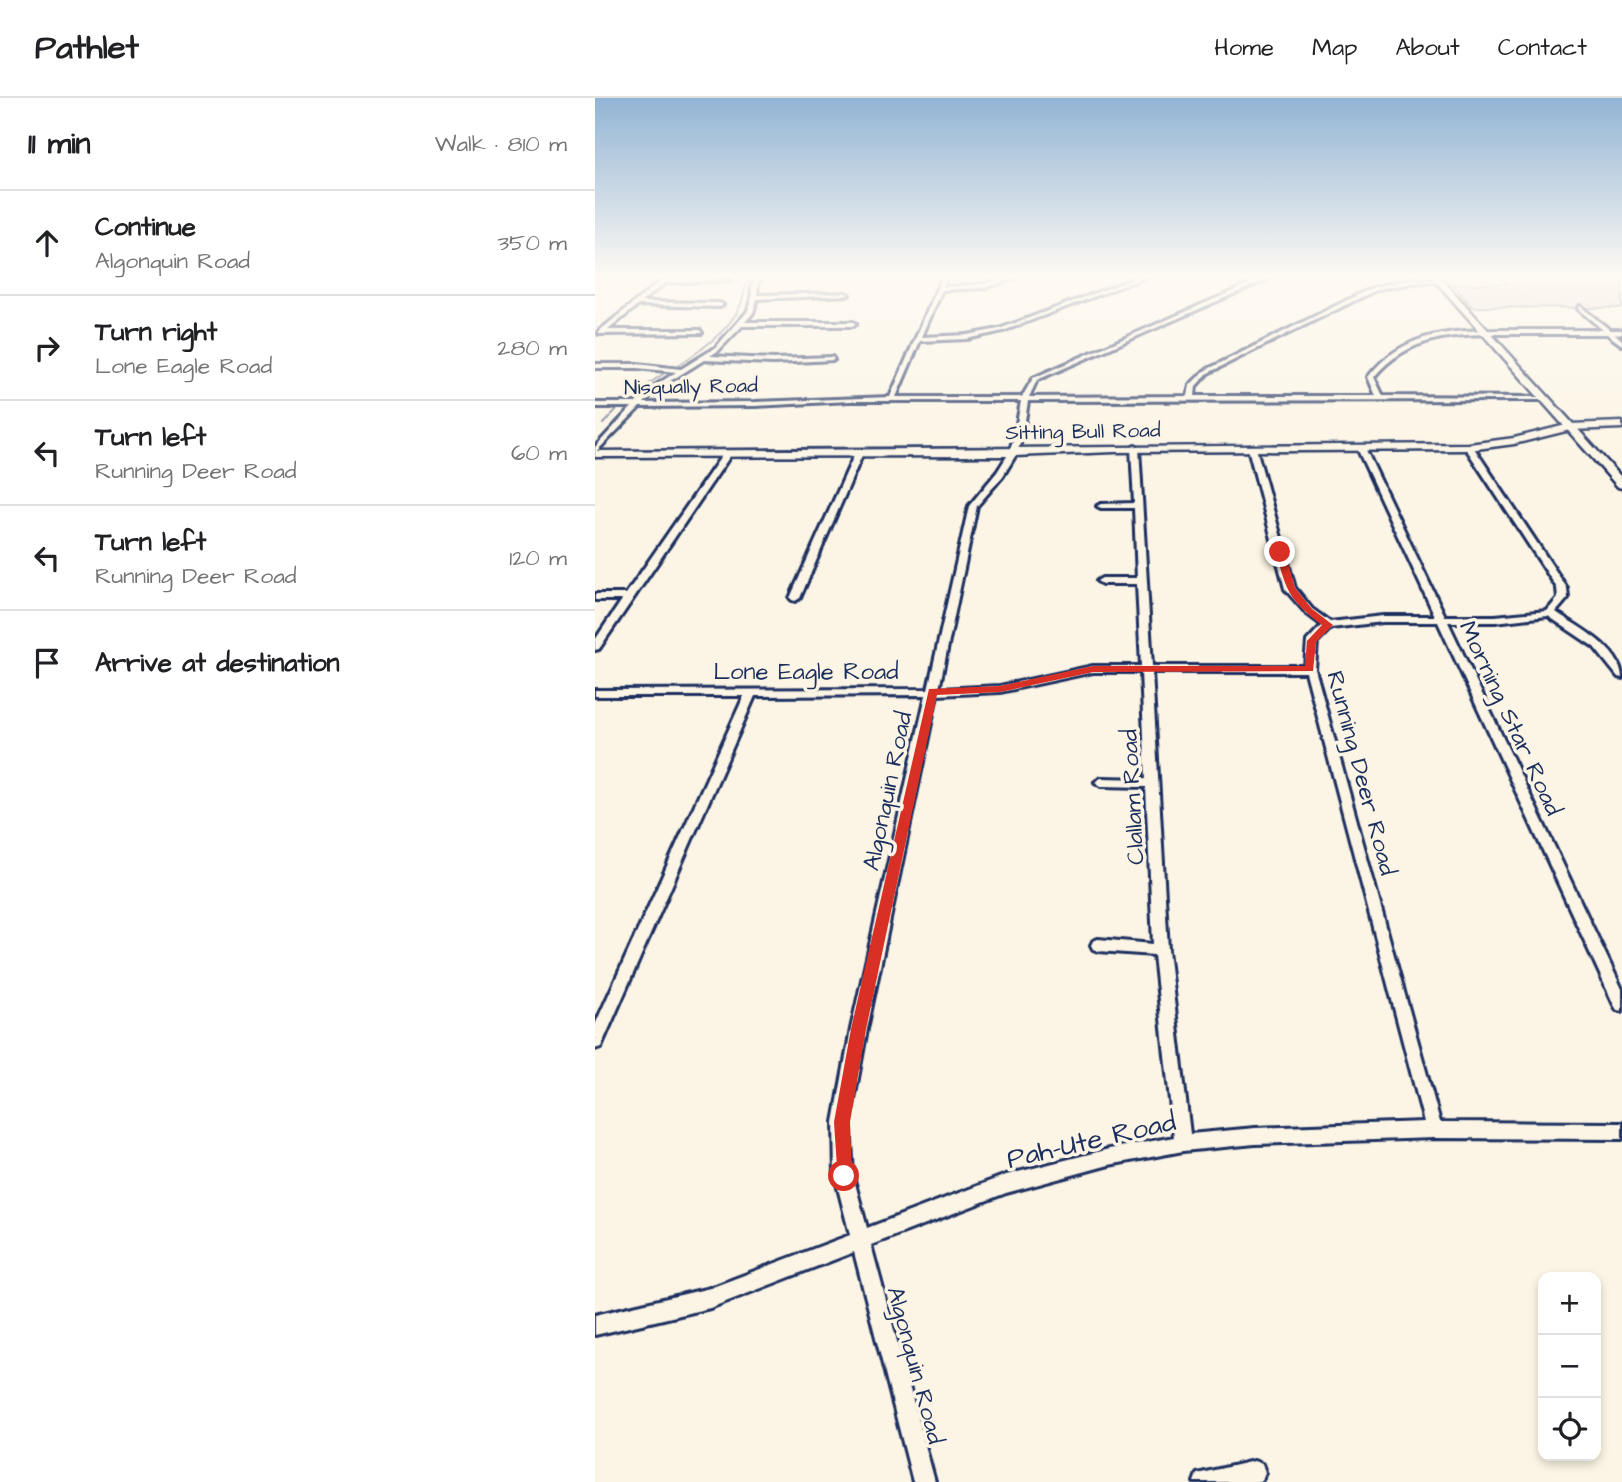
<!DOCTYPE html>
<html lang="en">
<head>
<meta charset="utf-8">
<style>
  body { margin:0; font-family:"Architects Daughter",sans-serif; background:#f6f6f6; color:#202124 }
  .controls { position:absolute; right:21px; bottom:21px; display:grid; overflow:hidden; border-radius:14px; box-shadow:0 4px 10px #0003 }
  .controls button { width:63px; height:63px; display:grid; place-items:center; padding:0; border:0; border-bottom:2px solid #e0e0e0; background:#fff; color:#202124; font:35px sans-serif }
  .stop { position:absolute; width:21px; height:21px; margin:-16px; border:5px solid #d93025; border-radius:50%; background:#fff }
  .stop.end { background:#d93025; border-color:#fff; box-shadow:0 2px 7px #0008 }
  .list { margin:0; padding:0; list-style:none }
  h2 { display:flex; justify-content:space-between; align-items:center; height:91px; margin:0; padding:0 28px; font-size:30px }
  h2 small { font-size:23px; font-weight:400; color:#757577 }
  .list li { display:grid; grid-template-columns:46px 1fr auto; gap:21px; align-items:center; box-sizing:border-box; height:105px; padding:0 28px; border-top:2px solid #e0e0e0 }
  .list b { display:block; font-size:26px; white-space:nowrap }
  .list p { margin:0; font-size:23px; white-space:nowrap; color:#757577 }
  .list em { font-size:23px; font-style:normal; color:#757577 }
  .icon { flex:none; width:38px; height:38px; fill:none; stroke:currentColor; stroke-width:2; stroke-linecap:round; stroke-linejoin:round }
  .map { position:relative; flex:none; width:1027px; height:1384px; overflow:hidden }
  header { display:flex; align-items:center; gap:42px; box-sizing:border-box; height:98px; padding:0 35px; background:#fff; border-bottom:2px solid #e0e0e0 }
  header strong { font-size:33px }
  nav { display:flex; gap:38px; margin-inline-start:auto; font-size:24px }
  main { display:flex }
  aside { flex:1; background:#fff }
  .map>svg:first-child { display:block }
  .green { fill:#dfdbd4; stroke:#7d8599; stroke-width:2 }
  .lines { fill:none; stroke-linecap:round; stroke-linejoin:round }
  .stream { stroke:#767f94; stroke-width:2 }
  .minor-casing { stroke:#1b2f5e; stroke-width:6 }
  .tertiary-casing { stroke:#1b2f5e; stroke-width:5 }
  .secondary-casing { stroke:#1b2f5e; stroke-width:5 }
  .minor { fill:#fcf5e5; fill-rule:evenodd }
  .tertiary { fill:#fcf5e5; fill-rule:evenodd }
  .secondary { fill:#fcf5e5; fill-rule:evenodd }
  .route { fill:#d93025 }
  .labels { text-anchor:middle; stroke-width:7; stroke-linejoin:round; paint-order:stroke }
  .far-street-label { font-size:21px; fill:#1b2f5e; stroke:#fcf5e5 }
  .street-label { font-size:24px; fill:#1b2f5e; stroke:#fcf5e5 }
  .near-street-label { font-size:28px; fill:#1b2f5e; stroke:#fcf5e5 }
</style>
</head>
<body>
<header>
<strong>Pathlet</strong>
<nav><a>Home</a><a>Map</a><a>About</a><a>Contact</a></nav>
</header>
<main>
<aside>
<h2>11 min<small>Walk · 810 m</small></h2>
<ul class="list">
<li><svg class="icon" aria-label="ahead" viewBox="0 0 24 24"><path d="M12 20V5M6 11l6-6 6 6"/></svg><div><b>Continue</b><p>Algonquin Road</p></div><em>350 m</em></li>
<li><svg class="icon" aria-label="right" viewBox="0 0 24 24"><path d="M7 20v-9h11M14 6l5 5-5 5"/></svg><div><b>Turn right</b><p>Lone Eagle Road</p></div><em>280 m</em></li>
<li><svg class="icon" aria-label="left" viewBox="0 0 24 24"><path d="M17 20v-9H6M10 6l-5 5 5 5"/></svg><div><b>Turn left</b><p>Running Deer Road</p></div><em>60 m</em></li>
<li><svg class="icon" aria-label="left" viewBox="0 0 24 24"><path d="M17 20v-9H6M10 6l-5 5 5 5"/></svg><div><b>Turn left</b><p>Running Deer Road</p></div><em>120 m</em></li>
<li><svg class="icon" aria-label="arrive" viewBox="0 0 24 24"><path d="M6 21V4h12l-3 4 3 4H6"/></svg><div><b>Arrive at destination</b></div></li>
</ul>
</aside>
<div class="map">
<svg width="1027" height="1384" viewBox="0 0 1027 1384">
  <rect width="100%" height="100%" fill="#fcf5e5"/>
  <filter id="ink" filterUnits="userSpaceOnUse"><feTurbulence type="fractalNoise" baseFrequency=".0143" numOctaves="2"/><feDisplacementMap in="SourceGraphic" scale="14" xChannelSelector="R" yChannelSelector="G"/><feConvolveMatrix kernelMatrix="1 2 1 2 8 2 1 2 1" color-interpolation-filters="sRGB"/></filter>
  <g filter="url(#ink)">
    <!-- green -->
    <polygon class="green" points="904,177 1027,177 1027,210 877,209 858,186 912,186"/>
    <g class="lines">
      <!-- stream -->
      <g class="stream">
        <path d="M 84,267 C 106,252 134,233 145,208 C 150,197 148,188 156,177"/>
        <polyline points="32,301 68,276"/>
        <polyline points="8,326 22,311"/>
      </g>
      <defs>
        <g id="minor">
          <polygon points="73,177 78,177 74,181 136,182 70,185 46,204 125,205 128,207 125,209 43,207 13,232 105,232 107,235 4,236 4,233"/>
          <path d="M 163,177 L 168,177 L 163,186 L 162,197 L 251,195 L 254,197 L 162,201 L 158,215 L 150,224 L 258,224 L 261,226 L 258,228 L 147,228 L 124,252 L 115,258 L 179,261 L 237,259 L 239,262 L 179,265 L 109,262 L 59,293 L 49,305 L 160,304 L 295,299 L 348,177 L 353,177 L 348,189 L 389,186 L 422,177 L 430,177 L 389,190 L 347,192 L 327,239 L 372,237 L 404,231 L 549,177 L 556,177 L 408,233 L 372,241 L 325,243 L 301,299 L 427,299 L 438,280 L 675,177 L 682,177 L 442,282 L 434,299 L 593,298 L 595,287 L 609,273 L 779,189 L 817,181 L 847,183 L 817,185 L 783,191 L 613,275 L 601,288 L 600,298 L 781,298 L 773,279 C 811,230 864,232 921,232 C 950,232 979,232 1008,232 L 983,211 L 985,208 L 1015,232 L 1027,232 L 1027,236 L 1020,236 L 1027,242 L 1027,247 L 1012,236 C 983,236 954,236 925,236 C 870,236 817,233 779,279 L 788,298 L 950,299 L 951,300 L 948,302 L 433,303 L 428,336 L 422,355 L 408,378 L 382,408 L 344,591 L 405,588 L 498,568 L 546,568 L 542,486 L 507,486 L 502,483 L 507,480 L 542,480 L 539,410 L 506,410 L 502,408 L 506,406 L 539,405 L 536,350 L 540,348 L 544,350 L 557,568 L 710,568 L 712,543 L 727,527 L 711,515 L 690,491 L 653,350 L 657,348 L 661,350 L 700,490 L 717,511 L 735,524 L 788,518 L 840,518 L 762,350 L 766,348 L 770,350 L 850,518 L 900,518 L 952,513 L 963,500 L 962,490 L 870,349 L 877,347 L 972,490 L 973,500 L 961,514 C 983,529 1027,551 1027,580 L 1023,579 L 999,549 L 953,518 L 900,524 L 853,524 L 1027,891 L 1027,913 L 1022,912 L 1019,907 L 843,524 L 788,524 L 736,530 L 722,544 L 720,571 L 845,1024 L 1027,1025 L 1027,1041 L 839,1040 L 660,1046 L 588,1053 L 514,1067 L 411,1095 L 276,1147 L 340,1384 L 318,1384 L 259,1154 L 115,1210 L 0,1237 L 0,1217 L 115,1190 L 255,1137 L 240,1078 L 239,1024 L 256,931 L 331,597 L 160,598 L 8,944 L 6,949 L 0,951 L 0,927 L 149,598 L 0,598 L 0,592 L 333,591 L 374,408 L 402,374 L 414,355 L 420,336 L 426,303 L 255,303 L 160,308 L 45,309 L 0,355 L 0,349 L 37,309 L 0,309 L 0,305 L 41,305 L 55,291 L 81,274 L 42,270 L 0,270 L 0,266 L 42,266 L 86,271 L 120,250 L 152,214 L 156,205 L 157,186 ZM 498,574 L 546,574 L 551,681 L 506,680 L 500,684 L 506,688 L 551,689 L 558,846 L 503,841 L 498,843 L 496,847 L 498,851 L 503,853 L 559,857 L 579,1039 L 514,1051 L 411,1077 L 272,1130 L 258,1078 L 255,1024 L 272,931 L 342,597 L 405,594 ZM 557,574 L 711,574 L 829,1024 L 660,1030 L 595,1036 L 573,852 Z"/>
          <polygon points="130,353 137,355 4,551 0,552 0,542 27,502 0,502 0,496 31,496"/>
          <polygon points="261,353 268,355 205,500 200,503 197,502 195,500"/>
          <polygon points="659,1363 667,1366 670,1374 667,1382 661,1384 599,1384 602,1376"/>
        </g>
        <path id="tertiary" d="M 1027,324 L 1027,330 L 975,332 L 919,346 L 874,352 L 519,354 L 419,358 L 0,359 L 0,353 C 291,352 583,348 874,346 L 919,340 L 975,326 Z"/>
        <polygon id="secondary" points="835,177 843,177 1027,380 1027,390 1023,389"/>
      </defs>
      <!-- minor casing -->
      <use href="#minor" class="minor-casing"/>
      <!-- tertiary casing -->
      <use href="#tertiary" class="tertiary-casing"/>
      <!-- secondary casing -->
      <use href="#secondary" class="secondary-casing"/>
      <!-- minor -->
      <use href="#minor" class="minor"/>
      <!-- tertiary -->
      <use href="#tertiary" class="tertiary"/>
      <!-- secondary -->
      <use href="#secondary" class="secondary"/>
    </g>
  </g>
  <!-- sky -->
  <linearGradient id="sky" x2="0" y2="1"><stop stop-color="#92b4d5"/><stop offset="0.48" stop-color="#fefaf3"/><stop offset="1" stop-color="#fefaf3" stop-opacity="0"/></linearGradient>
  <rect width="1027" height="371" fill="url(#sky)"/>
  <!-- route -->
  <path class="route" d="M 685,451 L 690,454 L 700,490 L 717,511 L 738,527 L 721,544 L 718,573 L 498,574 L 405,594 L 342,597 L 271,931 L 255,1024 L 257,1078 L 255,1084 L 249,1086 L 243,1084 L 239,1024 L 256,931 L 334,591 L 405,588 L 498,568 L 710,568 L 712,543 L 727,527 C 694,502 691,493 681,454 Z"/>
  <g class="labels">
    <!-- far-street labels -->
    <g class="far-street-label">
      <text transform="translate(96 288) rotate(-1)" y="7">Nisqually Road</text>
      <text transform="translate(488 333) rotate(-1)" y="7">Sitting Bull Road</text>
    </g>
    <!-- street labels -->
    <g class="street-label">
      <text x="211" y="581">Lone Eagle Road</text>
      <text transform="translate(916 620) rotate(65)" y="8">Morning Star Road</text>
      <text transform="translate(767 675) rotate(75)" y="8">Running Deer Road</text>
      <text transform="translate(292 693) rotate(-78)" y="8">Algonquin Road</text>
      <text transform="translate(537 699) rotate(-93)" y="8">Clallam Road</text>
      <text transform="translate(321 1267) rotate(75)" y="8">Algonquin Road</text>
    </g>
    <!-- near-street labels -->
    <g class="near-street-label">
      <text transform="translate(496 1041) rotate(-13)" y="10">Pah-Ute Road</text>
    </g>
  </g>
</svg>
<div class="controls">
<button>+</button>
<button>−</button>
<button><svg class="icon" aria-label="locate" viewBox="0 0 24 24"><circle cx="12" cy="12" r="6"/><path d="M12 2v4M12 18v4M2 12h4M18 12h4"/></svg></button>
</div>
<div class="stop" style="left:249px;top:1078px"></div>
<div class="stop end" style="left:685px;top:454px"></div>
</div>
</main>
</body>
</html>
